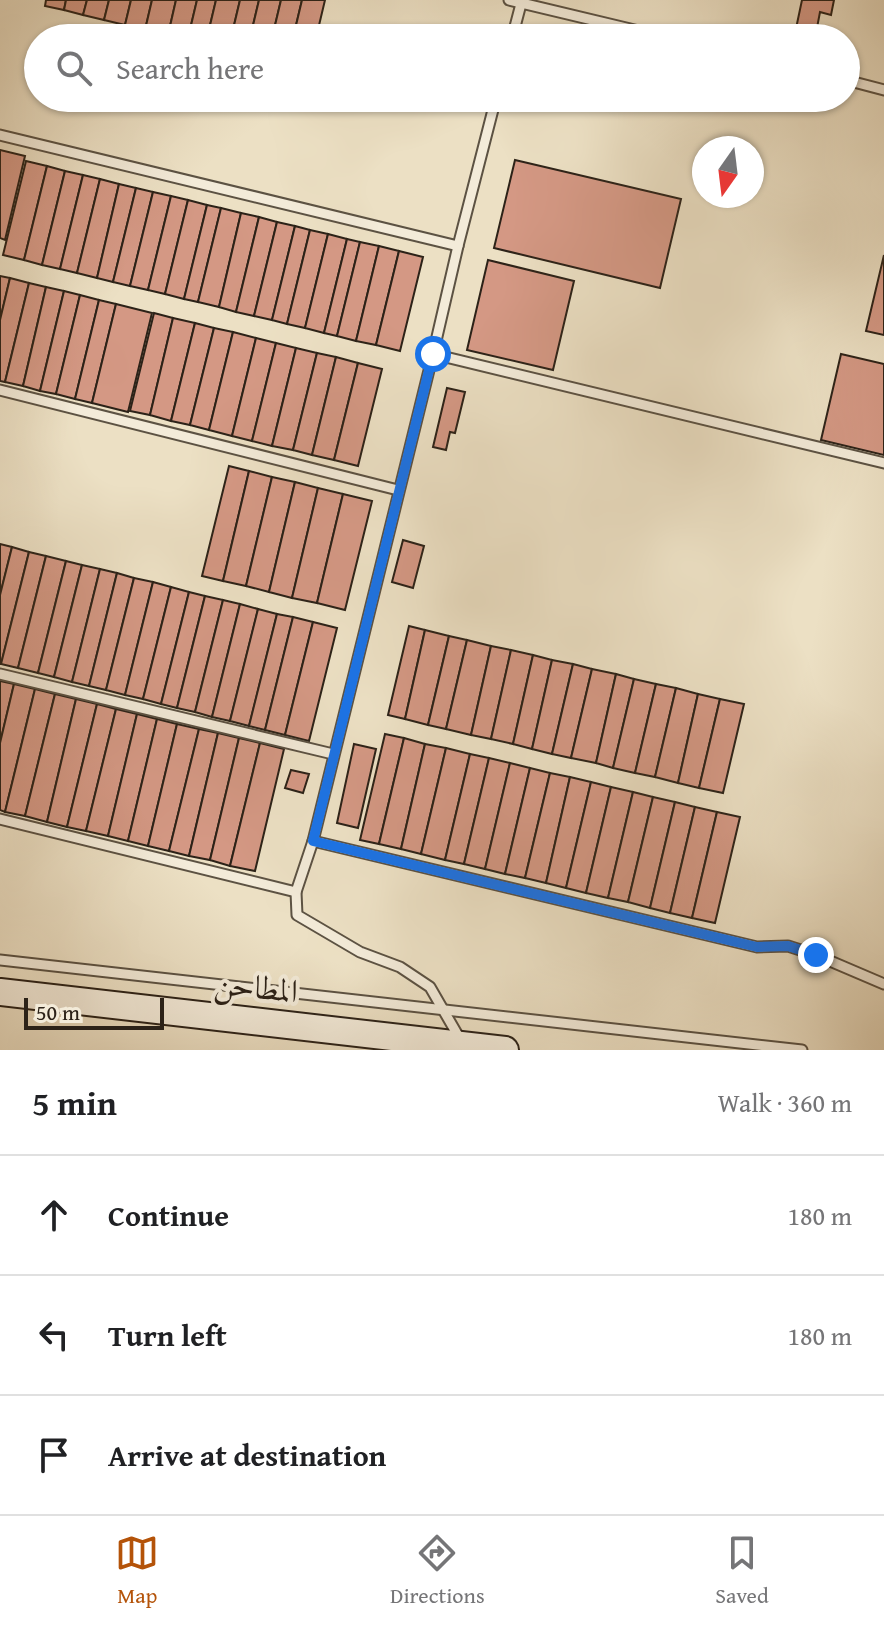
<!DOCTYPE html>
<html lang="en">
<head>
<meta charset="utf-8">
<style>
  body { margin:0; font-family:"Gentium Book Plus",Amiri,serif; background:#f2f2f2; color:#202124 }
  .compass { position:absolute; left:692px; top:136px; width:72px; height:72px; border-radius:50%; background:#fff; box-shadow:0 2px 6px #0004; rotate:194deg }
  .scale { position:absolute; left:24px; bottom:20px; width:140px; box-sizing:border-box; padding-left:8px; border:4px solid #2c2218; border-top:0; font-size:22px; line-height:28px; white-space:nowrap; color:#2c2218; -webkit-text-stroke:6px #f3ebd9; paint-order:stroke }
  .stop { position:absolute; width:24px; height:24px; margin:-18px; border:6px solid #1a73e8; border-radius:50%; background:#fff }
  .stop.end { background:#1a73e8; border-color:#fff; box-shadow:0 2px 8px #0008 }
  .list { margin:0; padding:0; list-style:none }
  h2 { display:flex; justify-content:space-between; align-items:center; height:104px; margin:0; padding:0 32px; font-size:34px }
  h2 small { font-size:26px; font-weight:400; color:#757577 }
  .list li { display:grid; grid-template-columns:52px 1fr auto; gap:24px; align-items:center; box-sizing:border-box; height:120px; padding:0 32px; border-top:2px solid #e0e0e0 }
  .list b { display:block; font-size:30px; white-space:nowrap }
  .list em { font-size:26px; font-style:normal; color:#757577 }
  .icon { flex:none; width:44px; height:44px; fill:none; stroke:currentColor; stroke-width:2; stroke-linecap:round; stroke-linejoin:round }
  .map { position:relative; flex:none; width:884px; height:1050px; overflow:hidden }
  .search { position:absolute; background:#fff; box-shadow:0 2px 6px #0004; left:24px; right:24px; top:24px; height:88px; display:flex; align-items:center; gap:20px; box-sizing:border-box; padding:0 28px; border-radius:44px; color:#757577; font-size:30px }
  .sheet { height:464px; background:#fff }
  nav { display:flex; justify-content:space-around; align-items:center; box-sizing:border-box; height:112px; border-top:2px solid #e0e0e0; background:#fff; font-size:22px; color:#757577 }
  nav a { display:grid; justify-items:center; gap:4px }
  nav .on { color:#b45309 }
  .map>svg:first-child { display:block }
  .building { fill:#d49884; stroke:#2c2218; stroke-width:2 }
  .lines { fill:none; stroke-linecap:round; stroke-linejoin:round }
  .service-casing { stroke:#5c5243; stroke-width:13 }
  .secondary-casing { stroke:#2c2218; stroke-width:30 }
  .service { stroke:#f3ebd9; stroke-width:9 }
  .secondary { stroke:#f3ebd9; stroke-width:26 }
  .route { stroke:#1a73e8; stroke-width:10 }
  .labels { text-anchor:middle; stroke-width:8; stroke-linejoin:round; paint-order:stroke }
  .street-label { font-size:32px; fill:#2c2218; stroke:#f3ebd9 }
</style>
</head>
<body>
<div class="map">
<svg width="884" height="1050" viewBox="0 0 884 1050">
  <rect width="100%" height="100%" fill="#ece0c4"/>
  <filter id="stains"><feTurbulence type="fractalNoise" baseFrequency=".0025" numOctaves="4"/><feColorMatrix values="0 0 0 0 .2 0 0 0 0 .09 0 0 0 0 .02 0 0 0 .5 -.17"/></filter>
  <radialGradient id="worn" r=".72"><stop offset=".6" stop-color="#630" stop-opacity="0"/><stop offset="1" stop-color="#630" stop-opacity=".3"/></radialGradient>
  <!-- building -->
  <g class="building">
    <polygon points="46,0 66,0 64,10 45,6"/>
    <polygon points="66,0 87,0 83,15 64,10"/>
    <polygon points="87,0 109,0 104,20 83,15"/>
    <polygon points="109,0 131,0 125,25 104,20"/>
    <polygon points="131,0 152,0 145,30 125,25"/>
    <polygon points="152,0 176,0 168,35 145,30"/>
    <polygon points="176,0 197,0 188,38 168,35"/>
    <polygon points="197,0 216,0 207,38 188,38"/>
    <polygon points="216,0 240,0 231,38 207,38"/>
    <polygon points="240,0 259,0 250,38 231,38"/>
    <polygon points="259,0 281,0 272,38 250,38"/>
    <polygon points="281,0 302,0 293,38 272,38"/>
    <polygon points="302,0 325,0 316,38 293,38"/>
    <polygon points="802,0 834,0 831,15 820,12 816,33 810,32 808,38 794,38"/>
    <polygon points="0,150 25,156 5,240 0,238"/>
    <polygon points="515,160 681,199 660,288 494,248"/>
    <polygon points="26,161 47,166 24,260 3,255"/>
    <polygon points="47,166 65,171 42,265 24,260"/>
    <polygon points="65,171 83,175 60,269 42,265"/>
    <polygon points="83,175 100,179 77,273 60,269"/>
    <polygon points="100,179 119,184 97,278 77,273"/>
    <polygon points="119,184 136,188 113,282 97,278"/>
    <polygon points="136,188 153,192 130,286 113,282"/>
    <polygon points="153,192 171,196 148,290 130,286"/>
    <polygon points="171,196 188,200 165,294 148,290"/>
    <polygon points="188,200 207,205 184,299 165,294"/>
    <polygon points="207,205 221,208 198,302 184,299"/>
    <polygon points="221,208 241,213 219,307 198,302"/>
    <polygon points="241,213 259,217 236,312 219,307"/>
    <polygon points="259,217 277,222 254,316 236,312"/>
    <polygon points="277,222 295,226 272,320 254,316"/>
    <polygon points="295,226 310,230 287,324 272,320"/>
    <polygon points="310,230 328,234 305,328 287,324"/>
    <polygon points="328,234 347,239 324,333 305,328"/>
    <polygon points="347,239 360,242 337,336 324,333"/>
    <polygon points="360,242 379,246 356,341 337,336"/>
    <polygon points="379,246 399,251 376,345 356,341"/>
    <polygon points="399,251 423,257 400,351 376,345"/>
    <polygon points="884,255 884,335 866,331"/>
    <polygon points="488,260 574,281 553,370 467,350"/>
    <polygon points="0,276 10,278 0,320"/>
    <polygon points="10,278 29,283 5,382 0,381 0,320"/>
    <polygon points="29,283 46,287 23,386 5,382"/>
    <polygon points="46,287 64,291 40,391 23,386"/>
    <polygon points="64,291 80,295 56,394 40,391"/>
    <polygon points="80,295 99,300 75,399 56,394"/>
    <polygon points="99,300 116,304 92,403 75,399"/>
    <polygon points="116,304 152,313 128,412 92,403"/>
    <polygon points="154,313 173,318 150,415 130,411"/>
    <polygon points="173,318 195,323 171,421 150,415"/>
    <polygon points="195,323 214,328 190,425 171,421"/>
    <polygon points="214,328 233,332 209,430 190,425"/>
    <polygon points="233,332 256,338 232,436 209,430"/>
    <polygon points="256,338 276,343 252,441 232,436"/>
    <polygon points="276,343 296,348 272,446 252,441"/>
    <polygon points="296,348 317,353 293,450 272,446"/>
    <polygon points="317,353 336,357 312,455 293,450"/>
    <polygon points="841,354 884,364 884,455 821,440"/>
    <polygon points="336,357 358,363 334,460 312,455"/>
    <polygon points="358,363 382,369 358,466 334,460"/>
    <polygon points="447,388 465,392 455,433 450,432 446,450 433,447"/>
    <polygon points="229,466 249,471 223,581 202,576"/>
    <polygon points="249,471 272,477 246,586 223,581"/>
    <polygon points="272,477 295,482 269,592 246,586"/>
    <polygon points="295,482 318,488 292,598 269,592"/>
    <polygon points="318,488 343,494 317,603 292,598"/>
    <polygon points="343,494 372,501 345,610 317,603"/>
    <polygon points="403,540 424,546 413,588 392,582"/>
    <polygon points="0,544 12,547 0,595"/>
    <polygon points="12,547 29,552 1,664 0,664 0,595"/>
    <polygon points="29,552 46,556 18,668 1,664"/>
    <polygon points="46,556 66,561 38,673 18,668"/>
    <polygon points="66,561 82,565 54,677 38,673"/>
    <polygon points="82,565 100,569 72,682 54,677"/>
    <polygon points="100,569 117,573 89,686 72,682"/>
    <polygon points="117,573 134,578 106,690 89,686"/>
    <polygon points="134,578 153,582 125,695 106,690"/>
    <polygon points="153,582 171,587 143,699 125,695"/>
    <polygon points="171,587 189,592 161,704 143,699"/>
    <polygon points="189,592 205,596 177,708 161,704"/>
    <polygon points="205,596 223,600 195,712 177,708"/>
    <polygon points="223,600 240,604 212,717 195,712"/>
    <polygon points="240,604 258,609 230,721 212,717"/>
    <polygon points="258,609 277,614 249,726 230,721"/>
    <polygon points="277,614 293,617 265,730 249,726"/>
    <polygon points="293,617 313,622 285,735 265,730"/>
    <polygon points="313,622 337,628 309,741 285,735"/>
    <polygon points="409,626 425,630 405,719 388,715"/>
    <polygon points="425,630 449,636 428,725 405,719"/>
    <polygon points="449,636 467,640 446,729 428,725"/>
    <polygon points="467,640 491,646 471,735 446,729"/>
    <polygon points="491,646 511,650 491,739 471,735"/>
    <polygon points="511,650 533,655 513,744 491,739"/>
    <polygon points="533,655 552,660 532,749 513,744"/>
    <polygon points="552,660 573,664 552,754 532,749"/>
    <polygon points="573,664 592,669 571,758 552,754"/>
    <polygon points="592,669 616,674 596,763 571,758"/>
    <polygon points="616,674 634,679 613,768 596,763"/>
    <polygon points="634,679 656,684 635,773 613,768"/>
    <polygon points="0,681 14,684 0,743"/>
    <polygon points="14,684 35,689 5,812 0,810 0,743"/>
    <polygon points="656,684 676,688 655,777 635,773"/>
    <polygon points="676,688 698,694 678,783 655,777"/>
    <polygon points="35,689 55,694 25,816 5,812"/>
    <polygon points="55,694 76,699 47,822 25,816"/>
    <polygon points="698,694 720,699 699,788 678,783"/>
    <polygon points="76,699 97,704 67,827 47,822"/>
    <polygon points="720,699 744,704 723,793 699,788"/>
    <polygon points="97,704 116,709 86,831 67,827"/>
    <polygon points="116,709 137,714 108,836 86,831"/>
    <polygon points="137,714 157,719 128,841 108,836"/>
    <polygon points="157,719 177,724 148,846 128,841"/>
    <polygon points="177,724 199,729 169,851 148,846"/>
    <polygon points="199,729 218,733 189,856 169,851"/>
    <polygon points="218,733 239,738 210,860 189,856"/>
    <polygon points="385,734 404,738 379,844 360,840"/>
    <polygon points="239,738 260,743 230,866 210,860"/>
    <polygon points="404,738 425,744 401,849 379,844"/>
    <polygon points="260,743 284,749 255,871 230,866"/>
    <polygon points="354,744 376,749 358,828 337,823"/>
    <polygon points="425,744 446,748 421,854 401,849"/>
    <polygon points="446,748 470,754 445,860 421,854"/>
    <polygon points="470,754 489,758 464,864 445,860"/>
    <polygon points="489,758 510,763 485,869 464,864"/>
    <polygon points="510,763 530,768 505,874 485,869"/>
    <polygon points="530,768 550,773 525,878 505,874"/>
    <polygon points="291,770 309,774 303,793 285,788"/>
    <polygon points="550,773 570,777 546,883 525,878"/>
    <polygon points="570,777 591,782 566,888 546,883"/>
    <polygon points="591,782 611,787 586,893 566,888"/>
    <polygon points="611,787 633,792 608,898 586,893"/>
    <polygon points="633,792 653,797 628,902 608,898"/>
    <polygon points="653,797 675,802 650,908 628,902"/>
    <polygon points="675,802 695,807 670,913 650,908"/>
    <polygon points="695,807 717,812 692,918 670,913"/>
    <polygon points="717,812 740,817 715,923 692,918"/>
  </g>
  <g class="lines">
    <defs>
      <g id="service">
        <polyline points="509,0 668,38"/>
        <polyline points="512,38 522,0"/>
        <polyline points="846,80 884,90"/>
        <polyline points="0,135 458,246"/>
        <polyline points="433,354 884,463"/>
        <polyline points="0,390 398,490"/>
        <polyline points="0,674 333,754"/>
        <polyline points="0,819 296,892"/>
        <polyline points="313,841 757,947 788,946 816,955 884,984"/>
        <polyline points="0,960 802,1050"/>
        <polyline points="460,1039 430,987 400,967 360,952 297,915 296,892 313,841 433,354 458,246 496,98"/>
      </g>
      <polyline id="secondary" points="0,992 505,1050"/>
    </defs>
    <!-- service casing -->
    <use href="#service" class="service-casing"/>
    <!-- secondary casing -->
    <use href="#secondary" class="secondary-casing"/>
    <!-- service -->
    <use href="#service" class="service"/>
    <!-- secondary -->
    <use href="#secondary" class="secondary"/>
  </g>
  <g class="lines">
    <!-- route -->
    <polyline class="route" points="433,354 313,841 757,947 788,946 816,955"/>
  </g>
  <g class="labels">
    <!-- street labels -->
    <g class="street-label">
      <text transform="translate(256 987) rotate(6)" y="11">المطاحن</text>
    </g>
  </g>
  <rect width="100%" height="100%" filter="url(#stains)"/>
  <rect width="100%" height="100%" fill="url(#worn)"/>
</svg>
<svg class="compass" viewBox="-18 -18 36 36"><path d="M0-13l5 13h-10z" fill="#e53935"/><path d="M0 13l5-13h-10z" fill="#757577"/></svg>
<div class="scale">50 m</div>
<div class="stop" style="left:433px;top:354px"></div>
<div class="stop end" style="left:816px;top:955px"></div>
<div class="search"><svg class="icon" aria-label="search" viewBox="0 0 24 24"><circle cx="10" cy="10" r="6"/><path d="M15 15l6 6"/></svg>Search here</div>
</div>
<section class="sheet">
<h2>5 min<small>Walk · 360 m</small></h2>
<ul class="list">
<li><svg class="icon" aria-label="ahead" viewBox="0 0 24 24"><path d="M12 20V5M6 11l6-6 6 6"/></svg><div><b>Continue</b></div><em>180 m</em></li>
<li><svg class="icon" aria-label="left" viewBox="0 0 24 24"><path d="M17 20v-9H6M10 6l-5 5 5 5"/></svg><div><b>Turn left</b></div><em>180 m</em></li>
<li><svg class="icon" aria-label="arrive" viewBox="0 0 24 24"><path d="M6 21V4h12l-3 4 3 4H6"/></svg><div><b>Arrive at destination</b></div></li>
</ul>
</section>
<nav>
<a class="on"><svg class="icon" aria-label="map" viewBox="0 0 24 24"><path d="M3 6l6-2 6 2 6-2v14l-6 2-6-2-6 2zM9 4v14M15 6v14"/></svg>Map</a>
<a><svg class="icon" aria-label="directions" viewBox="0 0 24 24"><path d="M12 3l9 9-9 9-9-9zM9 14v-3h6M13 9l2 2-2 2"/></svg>Directions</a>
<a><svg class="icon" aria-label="saved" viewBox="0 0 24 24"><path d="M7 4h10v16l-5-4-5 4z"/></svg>Saved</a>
</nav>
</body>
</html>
